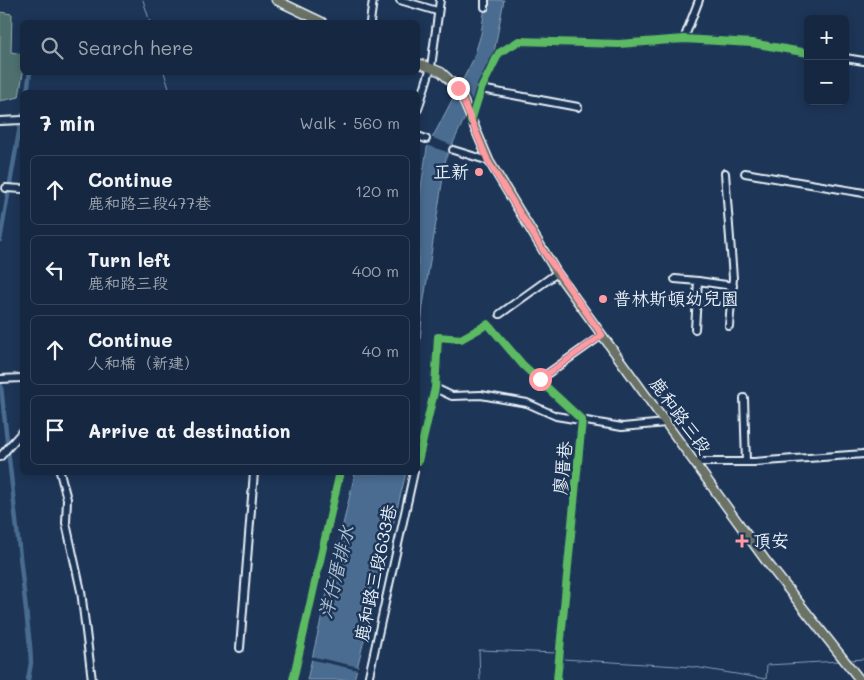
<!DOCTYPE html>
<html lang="en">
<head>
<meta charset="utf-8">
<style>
  body { margin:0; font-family:Mali,"LXGW WenKai TC",sans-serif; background:#23344c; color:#f1f3f6 }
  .controls { position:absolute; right:15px; top:15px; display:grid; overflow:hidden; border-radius:8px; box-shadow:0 2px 8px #0003 }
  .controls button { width:45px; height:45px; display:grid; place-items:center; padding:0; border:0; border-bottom:1px solid #35445a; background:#162841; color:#f1f3f6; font:25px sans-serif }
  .stop { position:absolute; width:15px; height:15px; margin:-11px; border:4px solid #ff9aa2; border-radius:50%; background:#fff }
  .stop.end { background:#ff9aa2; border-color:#fff; box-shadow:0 1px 5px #0008 }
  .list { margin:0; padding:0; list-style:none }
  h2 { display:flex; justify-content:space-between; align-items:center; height:65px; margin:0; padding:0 20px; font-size:21px }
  h2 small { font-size:16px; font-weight:400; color:#9ea6b1 }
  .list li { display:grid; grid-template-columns:32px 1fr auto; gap:15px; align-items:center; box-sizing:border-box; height:70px; margin:0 10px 10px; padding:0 10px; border:1px solid #35445a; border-radius:8px }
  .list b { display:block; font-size:19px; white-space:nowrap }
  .list p { margin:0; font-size:16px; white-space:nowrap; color:#9ea6b1 }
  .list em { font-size:16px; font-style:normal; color:#9ea6b1 }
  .icon { flex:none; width:28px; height:28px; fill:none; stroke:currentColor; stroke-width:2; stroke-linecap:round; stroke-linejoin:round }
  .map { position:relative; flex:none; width:864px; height:680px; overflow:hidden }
  .search { position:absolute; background:#162841; box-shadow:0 2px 8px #0003; left:20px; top:20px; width:400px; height:55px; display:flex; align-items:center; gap:12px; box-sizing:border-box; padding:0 18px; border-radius:8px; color:#9ea6b1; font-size:19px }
  .panel { position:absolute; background:#162841; box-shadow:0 2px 8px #0003; left:20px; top:90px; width:400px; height:385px; border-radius:8px }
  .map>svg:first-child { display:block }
  .green { fill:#4e6f6e; stroke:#9bb0b3 }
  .water { fill:#496c90; stroke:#89a1ba }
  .pier { fill:#1d3557 }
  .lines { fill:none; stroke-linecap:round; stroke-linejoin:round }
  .stream { stroke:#89a1ba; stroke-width:1 }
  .canal { stroke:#496c90; stroke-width:4.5 }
  .minor-casing { stroke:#e8f1f8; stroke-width:10 }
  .major-casing { stroke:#e8f1f8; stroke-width:11 }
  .minor { stroke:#1d3557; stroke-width:6 }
  .major { stroke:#6a7165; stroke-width:8 }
  .cycleway-casing { stroke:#1d3557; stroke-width:11 }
  .cycleway { stroke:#5cba63; stroke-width:8 }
  .route { stroke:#ff9aa2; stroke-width:6 }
  .poi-dot { fill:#ff9aa2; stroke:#1d3557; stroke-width:2 }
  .labels { text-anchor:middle; stroke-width:5; stroke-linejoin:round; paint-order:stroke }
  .poi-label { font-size:18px; fill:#e8f1f8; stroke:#1d3557; text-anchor:start }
  .street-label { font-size:18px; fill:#e8f1f8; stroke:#1d3557 }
  .water-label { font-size:19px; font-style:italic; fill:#b0c2d4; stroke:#1d3557 }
</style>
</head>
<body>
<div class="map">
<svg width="864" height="680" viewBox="0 0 864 680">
  <rect width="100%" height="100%" fill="#1d3557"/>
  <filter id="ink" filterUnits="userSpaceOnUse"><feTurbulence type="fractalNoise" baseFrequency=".02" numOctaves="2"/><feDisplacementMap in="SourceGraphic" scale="10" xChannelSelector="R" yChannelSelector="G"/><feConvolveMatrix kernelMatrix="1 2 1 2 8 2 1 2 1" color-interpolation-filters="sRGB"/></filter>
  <g filter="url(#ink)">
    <!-- green -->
    <polygon class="green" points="0,12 12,14 11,52 22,54 23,73 19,97 0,101"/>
    <!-- water -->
    <g class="water">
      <polygon points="486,0 504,0 503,5 493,58 446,158 423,306 418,364 418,207 427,148 473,60 481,34"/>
      <polygon points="355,473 406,473 354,680 307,680"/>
    </g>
    <!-- pier -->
    <g class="pier">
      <polygon points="459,80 473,102 465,120 453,90"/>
      <polygon points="430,137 452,145 450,153 426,145"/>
      <polygon points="310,656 359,667 358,670 309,659"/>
    </g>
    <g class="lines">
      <!-- stream -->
      <g class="stream">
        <polyline points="143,0 150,22"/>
        <polyline points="164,72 170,92"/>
        <polyline points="561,653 563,659 694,667 766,679 767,665 841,661"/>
        <polyline points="850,660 864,659"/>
        <polyline points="480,680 479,650 557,653"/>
      </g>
      <!-- canal -->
      <g class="canal">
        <polyline points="27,92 30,72"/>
        <polyline points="0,240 22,115"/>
        <polyline points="0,378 30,646 31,663 28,680"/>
      </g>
      <defs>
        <g id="minor">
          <polyline points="400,0 437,11"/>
          <polyline points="485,7 485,0"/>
          <polyline points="370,22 373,0"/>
          <polyline points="684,39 699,0"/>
          <polyline points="845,58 864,61"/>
          <polyline points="481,89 578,107"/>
          <polyline points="418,109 431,67 440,0"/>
          <polyline points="0,121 22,120"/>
          <polyline points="471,121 481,89 499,53 519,41 619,44 684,39 752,43 808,53"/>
          <polyline points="418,136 426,139"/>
          <polyline points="453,150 489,161"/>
          <polyline points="725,173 733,278 729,326"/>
          <polyline points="745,173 864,193"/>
          <polyline points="6,188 22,189"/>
          <polyline points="675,279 698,281"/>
          <polyline points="500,314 557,273"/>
          <polyline points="695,329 698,281 733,286"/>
          <polyline points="0,379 22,378"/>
          <polyline points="540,379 602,335"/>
          <polyline points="435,388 452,396 481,395 527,403 556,416 622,427 666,423"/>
          <polyline points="744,398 746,462"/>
          <polyline points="0,457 22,432"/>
          <polyline points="418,461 435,388 438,337 461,339 488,324 523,365 582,420 557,680"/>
          <polyline points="695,462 754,462 864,454"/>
          <polyline points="60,472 67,499 66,523 81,591 92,680"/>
          <polyline points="240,648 254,472"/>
          <polyline points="293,680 340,472"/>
          <polyline points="368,680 414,472"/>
        </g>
        <g id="major">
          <polyline points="276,0 322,22"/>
          <polyline points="418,63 441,72 458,88 489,161 557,273 766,561 860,680"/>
        </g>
      </defs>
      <!-- minor casing -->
      <use href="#minor" class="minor-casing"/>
      <!-- major casing -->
      <use href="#major" class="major-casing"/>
      <!-- minor -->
      <use href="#minor" class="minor"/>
      <!-- major -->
      <use href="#major" class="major"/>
      <defs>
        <g id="cycleway">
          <polyline points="471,121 481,89 499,53 519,41 619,44 684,39 752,43 808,53"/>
          <polyline points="418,461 435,388 438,337 461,339 488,324 523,365 582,420 557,680"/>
          <polyline points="293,680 340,472"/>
        </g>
      </defs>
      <!-- cycleway casing -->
      <use href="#cycleway" class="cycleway-casing"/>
      <!-- cycleway -->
      <use href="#cycleway" class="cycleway"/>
    </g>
  </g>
  <g class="lines" filter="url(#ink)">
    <!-- route -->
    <polyline class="route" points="458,88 488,161 546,255 602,335 540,379"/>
  </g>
  <!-- markers -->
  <g class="poi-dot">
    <circle cx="479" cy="172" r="5"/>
    <circle cx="603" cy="299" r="5"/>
    <path d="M739.5 533.5h5v5h5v5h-5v5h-5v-5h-5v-5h5z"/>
  </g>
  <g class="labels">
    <!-- poi labels -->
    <g class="poi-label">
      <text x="469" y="178" text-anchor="end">正新</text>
      <text x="613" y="305">普林斯頓幼兒園</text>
      <text x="753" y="547">頂安</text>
    </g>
    <!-- street labels -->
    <g class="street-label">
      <text transform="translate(680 416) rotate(54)" y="6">鹿和路三段</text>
      <text transform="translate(563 468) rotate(-84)" y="6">廖厝巷</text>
      <text transform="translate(376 573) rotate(-78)" y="6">鹿和路三段633巷</text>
    </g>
    <!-- water labels -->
    <g class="water-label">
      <text transform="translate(336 572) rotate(-76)" y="7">洋仔厝排水</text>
    </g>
  </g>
</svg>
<div class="controls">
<button>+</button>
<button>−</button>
</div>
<div class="stop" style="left:540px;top:379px"></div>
<div class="stop end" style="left:458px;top:88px"></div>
<div class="search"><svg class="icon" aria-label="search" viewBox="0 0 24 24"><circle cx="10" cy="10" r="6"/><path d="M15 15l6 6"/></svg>Search here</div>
<section class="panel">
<h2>7 min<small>Walk · 560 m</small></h2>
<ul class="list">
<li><svg class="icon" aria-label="ahead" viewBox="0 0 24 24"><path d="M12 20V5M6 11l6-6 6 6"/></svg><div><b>Continue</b><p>鹿和路三段477巷</p></div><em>120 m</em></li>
<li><svg class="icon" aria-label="left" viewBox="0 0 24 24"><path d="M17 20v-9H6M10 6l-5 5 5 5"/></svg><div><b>Turn left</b><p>鹿和路三段</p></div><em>400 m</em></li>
<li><svg class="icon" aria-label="ahead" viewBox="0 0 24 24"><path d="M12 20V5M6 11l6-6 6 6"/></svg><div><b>Continue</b><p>人和橋（新建）</p></div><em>40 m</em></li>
<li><svg class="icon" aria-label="arrive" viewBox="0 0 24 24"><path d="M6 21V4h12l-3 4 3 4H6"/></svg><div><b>Arrive at destination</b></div></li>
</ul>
</section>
</div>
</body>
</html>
